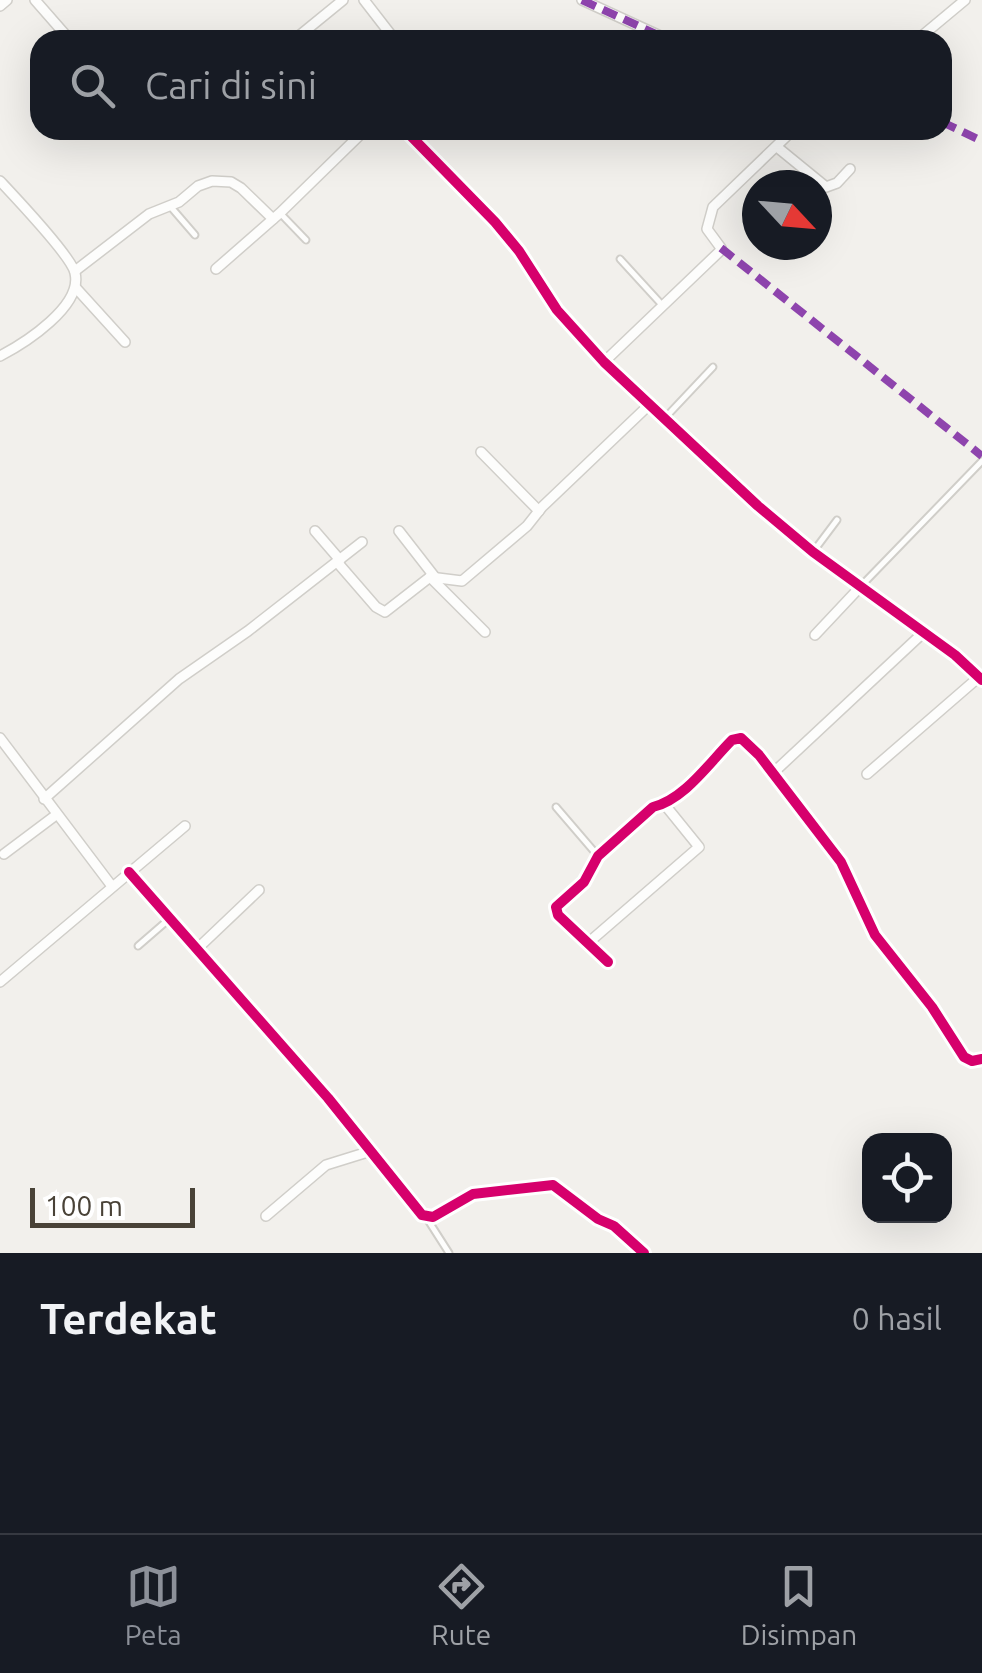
<!DOCTYPE html>
<html lang="id">
<head>
<meta charset="utf-8">
<style>
  body { margin:0; font-family:Ubuntu,sans-serif; background:#242831; color:#f1f3f6 }
  .controls { position:absolute; right:30px; bottom:30px; display:grid; overflow:hidden; border-radius:20px; box-shadow:0 10px 40px #0002 }
  .controls button { width:90px; height:90px; display:grid; place-items:center; padding:0; border:0; border-bottom:2px solid #363941; background:#171b24; color:#f1f3f6; font:50px sans-serif }
  .compass { position:absolute; left:742px; top:170px; width:90px; height:90px; border-radius:50%; background:#171b24; box-shadow:0 10px 40px #0002; rotate:116deg }
  .scale { position:absolute; left:30px; bottom:25px; width:165px; box-sizing:border-box; padding-left:10px; border:5px solid #494237; border-top:0; font-size:28px; line-height:35px; white-space:nowrap; color:#494237; -webkit-text-stroke:8px #fff; paint-order:stroke }
  .list { margin:0; padding:0; list-style:none }
  h2 { display:flex; justify-content:space-between; align-items:center; height:130px; margin:0; padding:0 40px; font-size:42px }
  h2 small { font-size:32px; font-weight:400; color:#9ea1a6 }
  .icon { flex:none; width:55px; height:55px; fill:none; stroke:currentColor; stroke-width:2; stroke-linecap:round; stroke-linejoin:round }
  .map { position:relative; flex:none; width:982px; height:1253px; overflow:hidden }
  .search { position:absolute; background:#171b24; box-shadow:0 10px 40px #0002; left:30px; right:30px; top:30px; height:110px; display:flex; align-items:center; gap:25px; box-sizing:border-box; padding:0 35px; border-radius:30px; color:#9ea1a6; font-size:38px }
  .sheet { height:280px; background:#171b24 }
  nav { display:flex; justify-content:space-around; align-items:center; box-sizing:border-box; height:140px; border-top:2px solid #363941; background:#171b24; font-size:28px; color:#9ea1a6 }
  nav a { display:grid; justify-items:center; gap:5px }
  nav .on { color:#8c9099 }
  .map>svg:first-child { display:block }
  .lines { fill:none; stroke-linecap:round; stroke-linejoin:round }
  .service-casing { stroke:#d0cec9; stroke-width:9 }
  .minor-casing { stroke:#d0cec9; stroke-width:12 }
  .service { stroke:#fdfdfc; stroke-width:5 }
  .minor { stroke:#fdfdfc; stroke-width:9 }
  .quiet { stroke:#8e44ad; stroke-width:8; stroke-dasharray:15 8; stroke-linecap:butt }
  .cycleway-casing { stroke:#fff; stroke-width:16 }
  .cycleway { stroke:#d6006c; stroke-width:10 }
</style>
</head>
<body>
<div class="map">
<svg width="982" height="1253" viewBox="0 0 982 1253">
  <rect width="100%" height="100%" fill="#f2f0ec"/>
  <g class="lines">
    <defs>
      <g id="service">
        <polyline points="170,206 195,235"/>
        <polyline points="280,213 306,240"/>
        <polyline points="620,259 663,306"/>
        <polyline points="664,419 713,367"/>
        <polyline points="813,552 837,520"/>
        <polyline points="862,585 982,461"/>
        <polyline points="556,807 598,856"/>
        <polyline points="138,946 168,920"/>
        <polyline points="426,1217 449,1253"/>
      </g>
      <g id="minor">
        <polyline points="35,0 70,40"/>
        <polyline points="364,0 395,40"/>
        <polyline points="582,0 669,40"/>
        <polyline points="0,6 7,0"/>
        <polyline points="294,40 343,0"/>
        <polyline points="917,40 965,0"/>
        <polyline points="405,130 495,222 519,251 557,310 604,362 758,506 813,552 955,655 982,680"/>
        <polyline points="777,147 826,187 837,183 850,169"/>
        <path d="M 0,181 C 14,196 72,257 75,273 C 83,306 25,343 0,356"/>
        <polyline points="216,269 280,213 365,130"/>
        <polyline points="75,271 149,214 179,202 198,186 212,181 231,182 241,188 273,219"/>
        <polyline points="76,288 125,342"/>
        <polyline points="604,362 719,252 721,248 707,229 713,207 793,130"/>
        <polyline points="481,452 539,511"/>
        <polyline points="315,531 340,560"/>
        <polyline points="399,531 434,576"/>
        <polyline points="337,562 376,607 385,612 430,577 462,581 527,526 542,507 649,405"/>
        <polyline points="430,577 485,632"/>
        <polyline points="815,635 862,585"/>
        <polyline points="0,738 111,885"/>
        <polyline points="773,773 924,632"/>
        <polyline points="867,774 979,677"/>
        <polyline points="44,799 179,679 248,631 362,542"/>
        <polyline points="4,854 56,815"/>
        <polyline points="129,872 328,1098 422,1215 433,1217 473,1194 553,1185 598,1219 614,1226 644,1253"/>
        <polyline points="588,943 699,847 665,805"/>
        <polyline points="197,949 259,890"/>
        <path d="M 608,962 L 558,915 L 556,907 L 584,882 L 598,856 L 653,807 C 685,799 709,763 732,740 L 741,738 L 759,755 L 841,862 L 875,935 L 932,1007 L 964,1057 L 972,1061 L 982,1059"/>
        <polyline points="0,982 185,826"/>
        <polyline points="266,1216 326,1165 371,1151"/>
      </g>
    </defs>
    <!-- service casing -->
    <use href="#service" class="service-casing"/>
    <!-- minor casing -->
    <use href="#minor" class="minor-casing"/>
    <!-- service -->
    <use href="#service" class="service"/>
    <!-- minor -->
    <use href="#minor" class="minor"/>
    <!-- quiet -->
    <g class="quiet">
      <polyline points="582,0 669,40"/>
      <polyline points="942,122 982,141"/>
      <polyline points="721,248 982,456"/>
    </g>
    <defs>
      <g id="cycleway">
        <polyline points="405,130 495,222 519,251 557,310 604,362 758,506 813,552 955,655 982,680"/>
        <polyline points="129,872 328,1098 422,1215 433,1217 473,1194 553,1185 598,1219 614,1226 644,1253"/>
        <path d="M 608,962 L 558,915 L 556,907 L 584,882 L 598,856 L 653,807 C 685,799 709,763 732,740 L 741,738 L 759,755 L 841,862 L 875,935 L 932,1007 L 964,1057 L 972,1061 L 982,1059"/>
      </g>
    </defs>
    <!-- cycleway casing -->
    <use href="#cycleway" class="cycleway-casing"/>
    <!-- cycleway -->
    <use href="#cycleway" class="cycleway"/>
  </g>
</svg>
<div class="controls">
<button><svg class="icon" aria-label="locate" viewBox="0 0 24 24"><circle cx="12" cy="12" r="6"/><path d="M12 2v4M12 18v4M2 12h4M18 12h4"/></svg></button>
</div>
<svg class="compass" viewBox="-18 -18 36 36"><path d="M0-13l5 13h-10z" fill="#e53935"/><path d="M0 13l5-13h-10z" fill="#9ea1a6"/></svg>
<div class="scale">100 m</div>
<div class="search"><svg class="icon" aria-label="search" viewBox="0 0 24 24"><circle cx="10" cy="10" r="6"/><path d="M15 15l6 6"/></svg>Cari di sini</div>
</div>
<section class="sheet">
<h2>Terdekat<small>0 hasil</small></h2>
<ul class="list">
</ul>
</section>
<nav>
<a class="on"><svg class="icon" aria-label="map" viewBox="0 0 24 24"><path d="M3 6l6-2 6 2 6-2v14l-6 2-6-2-6 2zM9 4v14M15 6v14"/></svg>Peta</a>
<a><svg class="icon" aria-label="directions" viewBox="0 0 24 24"><path d="M12 3l9 9-9 9-9-9zM9 14v-3h6M13 9l2 2-2 2"/></svg>Rute</a>
<a><svg class="icon" aria-label="saved" viewBox="0 0 24 24"><path d="M7 4h10v16l-5-4-5 4z"/></svg>Disimpan</a>
</nav>
</body>
</html>
